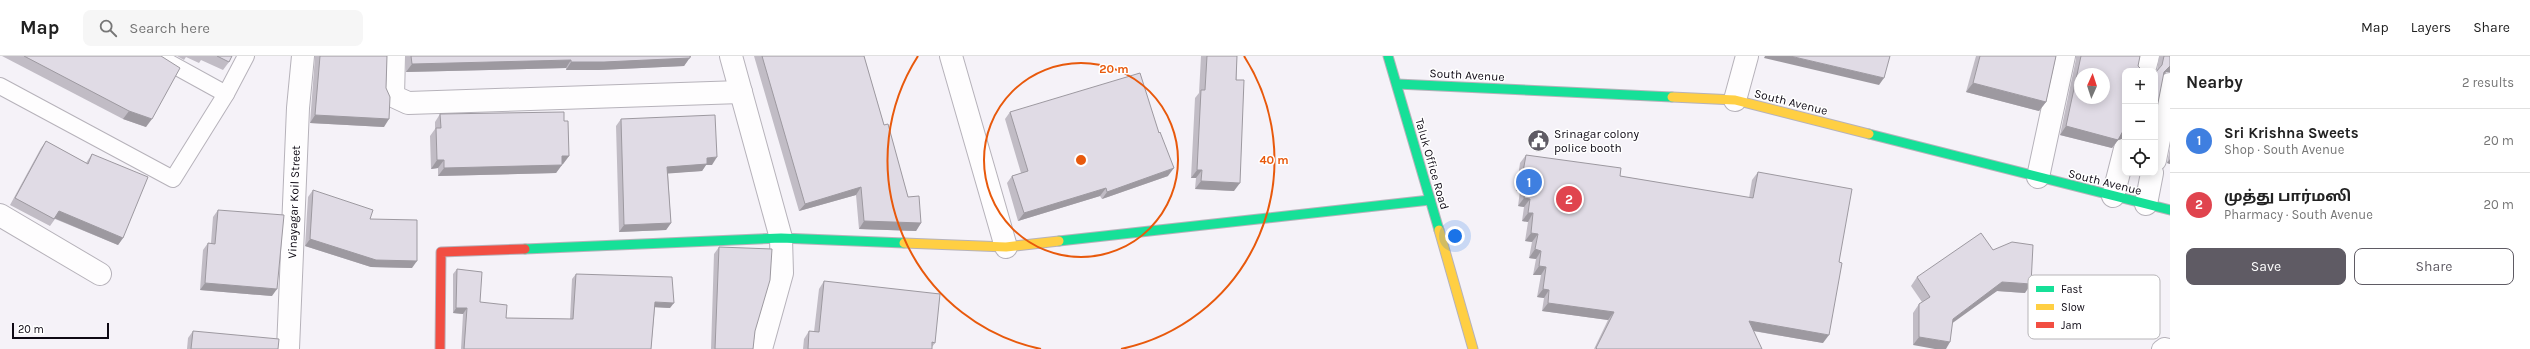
<!DOCTYPE html>
<html lang="en">
<head>
<meta charset="utf-8">
<style>
  body { margin:0; font-family:Karla,"Noto Sans Tamil",sans-serif; background:#f6f6f6; color:#222 }
  .controls { position:absolute; right:12px; top:12px; display:grid; overflow:hidden; border-radius:8px; box-shadow:0 2px 10px #0003 }
  .controls button { width:36px; height:36px; display:grid; place-items:center; padding:0; border:0; border-bottom:1px solid #e0e0e0; background:#fff; color:#222; font:20px sans-serif }
  .compass { position:absolute; left:2074px; top:12px; width:36px; height:36px; border-radius:50%; background:#fff; box-shadow:0 2px 10px #0003; rotate:3deg }
  .scale { position:absolute; left:12px; bottom:10px; width:97px; box-sizing:border-box; padding-left:4px; border:2px solid #0e0914; border-top:0; font-size:11px; line-height:14px; white-space:nowrap; color:#0e0914; -webkit-text-stroke:3px #fff; paint-order:stroke }
  .you { position:absolute; left:1455px; top:180px; width:14px; height:14px; margin:-10px; border:3px solid #fff; border-radius:50%; background:#1a73e8; box-shadow:0 0 0 6px #1a73e833 }
  .badge { display:grid; place-items:center; width:26px; height:26px; border-radius:50%; background:#5f5b64; color:#fff; font-size:13px; font-weight:700 }
  .pin { position:absolute; translate:-50% -50%; border:2px solid #fff; box-shadow:0 1px 4px #0006 }
  .list { margin:0; padding:0; list-style:none }
  h2 { display:flex; justify-content:space-between; align-items:center; height:52px; margin:0; padding:0 16px; font-size:17px }
  h2 small { font-size:13px; font-weight:400; color:#767676 }
  .list li { display:grid; grid-template-columns:26px 1fr auto; gap:12px; align-items:center; box-sizing:border-box; height:64px; padding:0 16px; border-top:1px solid #e0e0e0 }
  .list b { display:block; font-size:15px; white-space:nowrap }
  .list p { margin:0; font-size:13px; white-space:nowrap; color:#767676 }
  .list em { font-size:13px; font-style:normal; color:#767676 }
  .actions { display:flex; gap:8px; padding:12px 16px }
  .actions a { flex:1; padding:9px 0; border:1px solid #5f5b64; border-radius:8px; text-align:center; font-size:14px; color:#5f5b64 }
  .actions .main { background:#5f5b64; color:#fff }
  .icon { flex:none; width:22px; height:22px; fill:none; stroke:currentColor; stroke-width:2; stroke-linecap:round; stroke-linejoin:round }
  .map { position:relative; flex:none; width:2170px; height:293px; overflow:hidden }
  header { display:flex; align-items:center; gap:24px; box-sizing:border-box; height:56px; padding:0 20px; background:#fff; border-bottom:1px solid #e0e0e0 }
  header strong { font-size:19px }
  nav { display:flex; gap:22px; margin-inline-start:auto; font-size:14px }
  .search { width:280px; height:36px; background:#f6f6f6; display:flex; align-items:center; gap:10px; box-sizing:border-box; padding:0 14px; border-radius:8px; color:#767676; font-size:15px }
  main { display:flex }
  aside { flex:1; background:#fff }
  .map>svg:first-child { display:block }
  .lines { fill:none; stroke-linecap:round; stroke-linejoin:round }
  .lane-casing { stroke:#b6b2ba; stroke-width:18 }
  .street-casing { stroke:#b6b2ba; stroke-width:24 }
  .fast-casing { stroke:#b6b2ba; stroke-width:11 }
  .slow-casing { stroke:#b6b2ba; stroke-width:11 }
  .jam-casing { stroke:#b6b2ba; stroke-width:11 }
  .lane { stroke:#fefdfe; stroke-width:16 }
  .street { stroke:#fefdfe; stroke-width:22 }
  .fast { stroke:#16e098; stroke-width:9 }
  .slow { stroke:#ffcf43; stroke-width:9 }
  .jam { stroke:#f24e42; stroke-width:9 }
  .wall { fill:#c1bcc5 }
  .shaded-wall { fill:#9d99a0 }
  .building { fill:#e0dbe5; stroke:#9d99a0; fill-rule:evenodd }
  .ring { fill:none; stroke:#e8590c; stroke-width:2 }
  .labels { text-anchor:middle; stroke-width:3; stroke-linejoin:round; paint-order:stroke }
  .street-label { font-size:12px; fill:#0e0914; stroke:#fff }
  .poi-label { font-size:12px; fill:#0e0914; stroke:#fff; text-anchor:start }
  .key { fill:#fff; stroke:#b7b5b8; stroke-width:1 }
  .key-label { font-size:11px; fill:#0e0914 }
  .centre { fill:#e8590c; stroke:#fff; stroke-width:2 }
  .ring-label { font-size:12px; text-anchor:middle; font-weight:bold; fill:#e8590c; stroke:#fff; stroke-width:3; stroke-linejoin:round; paint-order:stroke }
</style>
</head>
<body>
<header>
<strong>Map</strong>
<div class="search"><svg class="icon" aria-label="search" viewBox="0 0 24 24"><circle cx="10" cy="10" r="6"/><path d="M15 15l6 6"/></svg>Search here</div>
<nav><a>Map</a><a>Layers</a><a>Share</a></nav>
</header>
<main>
<div class="map">
<svg width="2170" height="293" viewBox="0 0 2170 293">
  <rect width="100%" height="100%" fill="#f5f2f8"/>
  <g class="lines">
    <defs>
      <g id="lane">
        <polyline points="157,0 226,38"/>
        <polyline points="0,30 173,123 226,38 246,0"/>
        <polyline points="2160,293 2164,290 2170,291"/>
      </g>
      <g id="street">
        <polyline points="394,0 393,40 408,47 741,36"/>
        <polyline points="731,0 781,182 782,217 761,293"/>
        <polyline points="951,0 1006,191"/>
        <polyline points="2144,15 2148,0"/>
        <polyline points="1735,44 1747,0"/>
        <polyline points="2155,104 2170,28"/>
        <polyline points="2038,121 2064,0"/>
        <polyline points="2113,140 2125,93"/>
        <polyline points="2146,148 2152,117"/>
        <polyline points="0,159 100,218"/>
        <polyline points="288,293 298,52 303,0"/>
      </g>
      <g id="fast">
        <polyline points="1388,0 1439,174"/>
        <polyline points="1397,28 1672,41"/>
        <polyline points="1869,78 2170,154"/>
        <polyline points="1059,185 1430,144"/>
        <polyline points="525,193 781,182 904,187"/>
      </g>
      <g id="slow">
        <polyline points="1672,41 1735,44 1869,78"/>
        <polyline points="1439,174 1473,293"/>
        <polyline points="904,187 1006,191 1059,185"/>
      </g>
      <polyline id="jam" points="440,293 441,196 525,193"/>
    </defs>
    <!-- lane casing -->
    <use href="#lane" class="lane-casing"/>
    <!-- street casing -->
    <use href="#street" class="street-casing"/>
    <!-- fast casing -->
    <use href="#fast" class="fast-casing"/>
    <!-- slow casing -->
    <use href="#slow" class="slow-casing"/>
    <!-- jam casing -->
    <use href="#jam" class="jam-casing"/>
    <!-- lane -->
    <use href="#lane" class="lane"/>
    <!-- street -->
    <use href="#street" class="street"/>
    <!-- fast -->
    <use href="#fast" class="fast"/>
    <!-- slow -->
    <use href="#slow" class="slow"/>
    <!-- jam -->
    <use href="#jam" class="jam"/>
  </g>
  <!-- wall -->
  <g class="wall">
    <polygon points="2,0 161,0 146,71 123,63"/>
    <polygon points="177,0 232,0 229,6 223,14 201,4 199,7 186,1 184,4"/>
    <polygon points="315,0 387,0 386,32 384,71 310,67 315,1"/>
    <polygon points="405,0 691,0 684,10 599,14 566,14 566,12 406,16"/>
    <polygon points="754,0 864,0 884,69 908,141 921,167 916,175 859,173 856,139 799,155"/>
    <polygon points="1201,0 1237,0 1234,135 1195,133 1196,122 1191,122 1195,42 1199,37"/>
    <polygon points="1976,0 2056,0 2046,46 2039,55 1966,36"/>
    <polygon points="2076,0 2140,0 2125,82 2118,84 2112,92 2060,79 2076,3"/>
    <polygon points="2159,0 2170,0 2170,16 2166,16 2164,19 2157,15"/>
    <polygon points="1010,56 1168,120 1102,143 1100,140 1018,165 1007,127 1012,120 1021,117 1005,63"/>
    <polygon points="440,58 564,65 569,100 563,108 562,108 556,117 438,120 438,112 431,113 430,80 435,73 435,66"/>
    <polygon points="621,63 712,109 706,109 702,115 668,117 671,167 666,174 619,176 616,70"/>
    <polygon points="46,85 86,107 92,98 123,182 118,189 55,163 50,170 10,149 41,92"/>
    <polygon points="2170,92 2170,108 2167,107"/>
    <polygon points="1526,99 1620,120 1749,142 1752,124 1758,116 1823,287 1753,275 1762,293 1594,293 1608,264 1542,255 1544,242 1537,241 1541,219 1533,219 1536,203 1529,202 1532,186 1525,185 1528,166 1522,165 1524,151 1518,150 1520,135 1516,135 1520,107"/>
    <polygon points="313,134 370,163 412,212 371,211 305,190 308,141"/>
    <polygon points="218,154 272,240 200,234 203,194 208,187 211,187 213,161"/>
    <polygon points="719,191 755,275 753,293 711,293 714,198"/>
    <polygon points="1993,194 2025,237 1997,235 1913,289 1913,257 1919,248 1922,246 1911,230 1917,221"/>
    <polygon points="457,213 480,246 506,262 570,263 572,223 576,218 670,252 655,251 651,293 461,293 463,258 453,257 453,218"/>
    <polygon points="824,225 935,287 932,291 932,293 803,293 804,283 809,275 814,276 819,233"/>
    <polygon points="193,275 278,293 187,293 188,282"/>
  </g>
  <!-- shaded-wall -->
  <g class="shaded-wall">
    <polygon points="691,0 684,10 599,14 566,14 571,6"/>
    <polygon points="1765,0 1790,0 1884,22 1879,29 1764,2"/>
    <polygon points="571,4 566,12 406,16 412,8"/>
    <polygon points="2170,10 2170,16 2166,16 2158,25 2164,16"/>
    <polygon points="1973,27 2046,46 2039,55 1966,36"/>
    <polygon points="129,55 152,63 146,71 123,63"/>
    <polygon points="315,59 389,63 384,71 310,67"/>
    <polygon points="2066,70 2123,75 2125,75 2125,82 2118,84 2112,92 2060,79"/>
    <polygon points="562,100 569,100 563,108 556,108"/>
    <polygon points="717,101 712,109 706,109 702,115 662,118 667,111 707,102"/>
    <polygon points="2170,103 2170,108 2167,107"/>
    <polygon points="437,104 444,104 438,112 431,113"/>
    <polygon points="562,109 556,117 438,120 444,112"/>
    <polygon points="1174,112 1168,120 1102,143 1107,136"/>
    <polygon points="1197,114 1202,114 1196,122 1191,122"/>
    <polygon points="1201,125 1240,127 1234,135 1195,133"/>
    <polygon points="1521,127 1526,127 1520,135 1516,135"/>
    <polygon points="861,131 856,139 799,155 805,148"/>
    <polygon points="1106,132 1100,140 1018,165 1024,157"/>
    <polygon points="1524,142 1530,143 1524,151 1518,150"/>
    <polygon points="59,155 123,182 118,189 54,162"/>
    <polygon points="1528,157 1533,157 1528,166 1522,165"/>
    <polygon points="864,165 921,167 916,175 859,173"/>
    <polygon points="671,167 666,174 619,176 624,169"/>
    <polygon points="1531,177 1538,178 1532,186 1525,185"/>
    <polygon points="310,183 417,205 412,212 371,211 305,190"/>
    <polygon points="1535,193 1541,195 1536,203 1529,202"/>
    <polygon points="1539,210 1546,211 1541,219 1533,219"/>
    <polygon points="2002,226 2031,228 2025,237 1997,235 1947,271 1953,263"/>
    <polygon points="205,227 277,233 272,240 200,234"/>
    <polygon points="1543,233 1549,234 1544,242 1537,241"/>
    <polygon points="655,246 674,247 670,252 651,251"/>
    <polygon points="1548,247 1614,256 1608,264 1542,255"/>
    <polygon points="456,252 467,252 463,258 453,257"/>
    <polygon points="1749,265 1829,279 1823,287 1743,273"/>
    <polygon points="1919,281 1950,286 1946,293 1935,293 1913,289"/>
  </g>
  <!-- building -->
  <g class="building">
    <polygon points="24,0 161,0 180,12 152,63 129,55"/>
    <polygon points="217,0 232,0 229,6"/>
    <polygon points="320,0 387,0 386,32 390,41 389,63 315,59"/>
    <polygon points="411,0 690,0 690,2 604,6 571,6 571,4 412,8"/>
    <polygon points="762,0 864,0 884,69 888,68 908,141 919,140 921,167 864,165 861,131 805,148"/>
    <polygon points="1207,0 1237,0 1236,24 1244,24 1240,127 1201,125 1202,114 1197,114 1201,34 1205,34"/>
    <polygon points="1790,0 1890,0 1884,22"/>
    <polygon points="1980,0 2056,0 2046,46 1973,27"/>
    <path d="M 2081,0 L 2140,0 L 2138,10 L 2143,15 L 2125,15 L 2125,75 L 2123,75 L 2118,84 L 2066,70 ZM 2080,18 L 2104,18 L 2104,42 L 2080,42 Z"/>
    <polygon points="2164,0 2170,0 2170,10 2164,16 2155,62 2155,17 2162,9"/>
    <polygon points="1140,17 1159,77 1160,76 1174,112 1107,136 1106,132 1024,157 1012,120 1028,115 1010,56"/>
    <polygon points="564,56 564,65 568,65 569,100 562,100 562,109 444,112 444,104 437,104 436,72 441,72 440,58"/>
    <polygon points="715,59 717,101 707,102 707,108 667,111 671,167 624,169 621,63"/>
    <polygon points="46,85 88,108 92,98 148,121 123,182 59,155 54,163 15,142"/>
    <polygon points="1526,99 1621,112 1620,120 1753,142 1758,116 1852,133 1839,206 1842,207 1829,279 1749,265 1762,293 1597,293 1596,292 1614,256 1548,247 1549,234 1543,233 1546,211 1539,210 1541,195 1535,193 1538,178 1531,177 1533,157 1528,157 1530,143 1524,142 1526,127 1521,127"/>
    <polygon points="313,134 373,154 370,163 417,164 417,205 376,204 310,183"/>
    <polygon points="218,154 284,159 277,233 205,227 208,187 215,188"/>
    <polygon points="1981,177 1993,194 2012,186 2033,189 2031,228 2002,226 1953,263 1950,286 1919,281 1919,248 1930,241 1917,221"/>
    <polygon points="719,191 772,193 770,224 755,275 753,293 715,293"/>
    <polygon points="457,213 482,216 480,246 507,249 506,262 573,263 576,218 672,221 674,247 655,246 651,293 464,293 467,252 456,252"/>
    <polygon points="824,225 940,238 935,287 932,286 932,293 808,293 809,275 819,276"/>
    <polygon points="193,275 279,283 278,293 191,293"/>
  </g>
  <!-- distance rings -->
  <g class="ring">
    <circle cx="1081" cy="104" r="97"/>
    <path d="M1041 293A193 193 0 0 1 918 0M1244 0A193 193 0 0 1 1121 293"/>
  </g>
  <!-- icons -->
  <defs>
    <symbol id="civic-disc" viewBox="-11 -11 22 22"><circle r="9.5" fill="#5f5b64" stroke="#fff"/><path d="M-.6-6.5H3V-4.5H.6V-3L4-1V1h2V6H-6V1h2V-1L-.6-3ZM-1.2 2.5V6h2.4V2.5Z" fill="#fff"/></symbol>
  </defs>
  <g fill-rule="evenodd">
    <use href="#civic-disc" x="1526" y="72" width="25" height="25"/>
  </g>
  <g class="labels">
    <!-- street labels -->
    <g class="street-label">
      <text transform="translate(1467 19) rotate(3)" y="4">South Avenue</text>
      <text transform="translate(1791 46) rotate(14)" y="4">South Avenue</text>
      <text transform="translate(1432 108) rotate(74)" y="4">Taluk Office Road</text>
      <text transform="translate(2105 126) rotate(14)" y="4">South Avenue</text>
      <text transform="translate(294 146) rotate(-88)" y="4">Vinayagar Koil Street</text>
    </g>
    <!-- poi labels -->
    <g class="poi-label">
      <text x="1554" y="82">Srinagar colony<tspan x="1554" dy="14">police booth</tspan></text>
    </g>
  </g>
  <!-- legend -->
  <rect x="2028" y="219" width="132" height="64" rx="6" class="key"/>
  <rect x="2036" y="230" width="18" height="6" fill="#16e098"/>
  <rect x="2036" y="248" width="18" height="6" fill="#ffcf43"/>
  <rect x="2036" y="266" width="18" height="6" fill="#f24e42"/>
  <g class="key-label">
    <text x="2061" y="237">Fast</text>
    <text x="2061" y="255">Slow</text>
    <text x="2061" y="273">Jam</text>
  </g>
  <circle cx="1081" cy="104" r="6" class="centre"/>
  <g class="ring-label">
    <text x="1114" y="17">20 m</text>
    <text x="1274" y="108">40 m</text>
  </g>
</svg>
<div class="controls">
<button>+</button>
<button>−</button>
<button><svg class="icon" aria-label="locate" viewBox="0 0 24 24"><circle cx="12" cy="12" r="6"/><path d="M12 2v4M12 18v4M2 12h4M18 12h4"/></svg></button>
</div>
<svg class="compass" viewBox="-18 -18 36 36"><path d="M0-13l5 13h-10z" fill="#e53935"/><path d="M0 13l5-13h-10z" fill="#767676"/></svg>
<div class="scale">20 m</div>
<div class="you"></div>
<div class="pin badge" style="left:1529px;top:126px;background:#3f7fe0">1</div>
<div class="pin badge" style="left:1569px;top:143px;background:#e0444e">2</div>
</div>
<aside>
<h2>Nearby<small>2 results</small></h2>
<ul class="list">
<li><span class="badge" style="background:#3f7fe0">1</span><div><b>Sri Krishna Sweets</b><p>Shop · South Avenue</p></div><em>20 m</em></li>
<li><span class="badge" style="background:#e0444e">2</span><div><b>முத்து பார்மஸி</b><p>Pharmacy · South Avenue</p></div><em>20 m</em></li>
</ul>
<div class="actions"><a class="main">Save</a><a>Share</a></div>
</aside>
</main>
</body>
</html>
